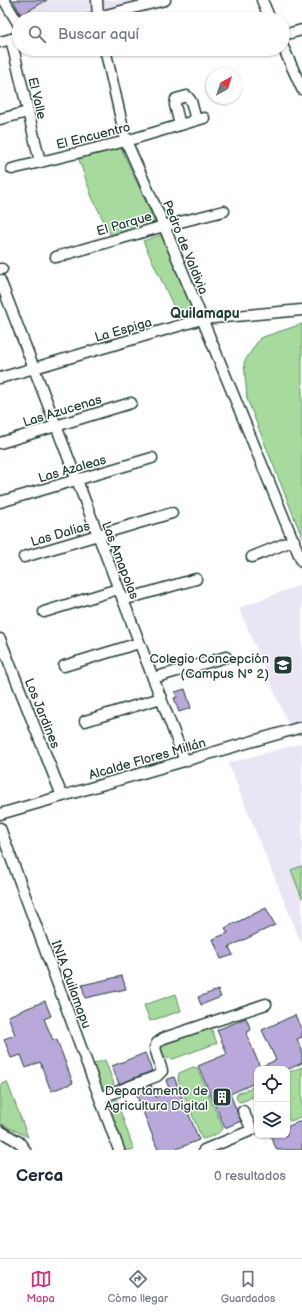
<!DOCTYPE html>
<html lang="es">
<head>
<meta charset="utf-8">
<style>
  body { margin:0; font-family:"Balsamiq Sans",sans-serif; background:#f2f2f3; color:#1f2937 }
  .controls { position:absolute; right:12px; bottom:12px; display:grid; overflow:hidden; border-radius:8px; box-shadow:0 1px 3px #0004 }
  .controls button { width:36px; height:36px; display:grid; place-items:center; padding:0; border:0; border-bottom:1px solid #e0e1e3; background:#fff; color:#1f2937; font:20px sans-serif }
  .compass { position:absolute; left:206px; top:68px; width:36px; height:36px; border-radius:50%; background:#fff; box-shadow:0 1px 3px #0004; rotate:39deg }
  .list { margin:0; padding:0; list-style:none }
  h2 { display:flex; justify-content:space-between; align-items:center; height:52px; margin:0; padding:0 16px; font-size:17px }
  h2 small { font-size:13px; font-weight:400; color:#747a83 }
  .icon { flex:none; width:22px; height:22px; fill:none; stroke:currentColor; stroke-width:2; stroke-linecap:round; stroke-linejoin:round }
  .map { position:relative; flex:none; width:302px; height:1150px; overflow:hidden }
  .search { position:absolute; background:#fff; box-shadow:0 1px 3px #0004; left:12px; right:12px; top:12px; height:44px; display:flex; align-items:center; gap:10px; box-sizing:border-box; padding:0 14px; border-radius:22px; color:#747a83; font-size:15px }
  .sheet { height:108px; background:#fff }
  nav { display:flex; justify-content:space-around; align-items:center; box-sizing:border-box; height:56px; border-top:1px solid #e0e1e3; background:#fff; font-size:11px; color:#747a83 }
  nav a { display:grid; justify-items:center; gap:2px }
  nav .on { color:#db2777 }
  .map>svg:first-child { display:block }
  .built { fill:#eae5f4 }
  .green { fill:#a6db9d; stroke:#628c68 }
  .building { fill:#b8a9da; stroke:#1f3d34 }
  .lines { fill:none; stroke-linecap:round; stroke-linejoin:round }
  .minor-casing { stroke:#1f3d34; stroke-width:13 }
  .minor { stroke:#fff; stroke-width:10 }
  .labels { text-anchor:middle; stroke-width:3; stroke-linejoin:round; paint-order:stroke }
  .street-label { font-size:13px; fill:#1f3d34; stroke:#fff }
  .poi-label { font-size:13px; fill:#1f3d34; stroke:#fff; text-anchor:end }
  .neighbourhood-label { font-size:14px; font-weight:bold; fill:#1f3d34; stroke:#fff }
</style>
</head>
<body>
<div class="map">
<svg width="302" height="1150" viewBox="0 0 302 1150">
  <rect width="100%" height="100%" fill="#fff"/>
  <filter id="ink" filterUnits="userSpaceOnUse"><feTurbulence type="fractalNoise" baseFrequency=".025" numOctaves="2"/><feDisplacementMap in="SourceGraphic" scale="8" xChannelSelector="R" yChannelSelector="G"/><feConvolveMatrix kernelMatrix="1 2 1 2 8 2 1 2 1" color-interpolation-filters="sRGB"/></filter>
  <g filter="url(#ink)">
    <!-- built -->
    <g class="built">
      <polygon points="0,0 148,0 69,19 19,19 18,31"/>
      <polygon points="302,584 302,722 289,726 239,608"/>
      <polygon points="302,743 302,945 228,763"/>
    </g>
    <!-- green -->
    <g class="green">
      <polygon points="120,146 156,224 111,236 92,197 78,157"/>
      <polygon points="161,235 197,317 180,320 143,241"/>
      <polygon points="302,324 302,537 247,399 244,362 260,338"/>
      <polygon points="302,866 302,898 291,870"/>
      <polygon points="176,994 181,1011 150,1021 144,1005"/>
      <polygon points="210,1025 217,1043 173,1059 166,1058 161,1054 160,1048 165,1042"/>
      <polygon points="105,1060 114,1084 105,1091 101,1090 93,1064"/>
      <path d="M 193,1067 L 197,1068 L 223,1128 C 219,1134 209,1138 202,1139 L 178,1080 L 179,1073 Z"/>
      <polygon points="302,1067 302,1116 291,1121 287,1119 287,1073"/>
      <polygon points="7,1082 28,1137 0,1123 0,1085"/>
      <polygon points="257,1085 257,1095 244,1101 239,1102 236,1098 237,1094"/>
      <polygon points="111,1097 116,1099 134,1150 123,1150 106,1101"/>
    </g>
    <!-- building -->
    <g class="building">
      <polygon points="13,0 47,0 21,15"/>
      <polygon points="185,689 191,708 179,712 174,698 177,697 175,692"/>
      <polygon points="266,908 275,925 229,947 233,955 221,959 213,939 228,933 225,928"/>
      <polygon points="122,976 126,989 85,998 82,985"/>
      <polygon points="218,990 221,997 201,1005 198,997"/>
      <polygon points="45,1001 51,1016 44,1019 53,1040 57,1040 73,1083 51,1091 40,1062 26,1068 21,1055 11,1058 4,1039 15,1035 8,1016"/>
      <polygon points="295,1015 302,1030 302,1037 297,1039 302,1050 302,1063 289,1069 257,1069 257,1082 230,1094 241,1121 225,1128 198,1066 227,1054 217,1030 246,1018 251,1030 246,1033 260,1067 276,1060 262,1030"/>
      <polygon points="145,1053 152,1071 119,1084 112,1066"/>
      <polygon points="174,1077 199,1140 174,1150 158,1150 135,1091 151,1085 156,1097 170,1091 166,1080"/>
      <polygon points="302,1120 302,1150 277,1150 270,1135 287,1135 287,1127"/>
    </g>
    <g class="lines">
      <defs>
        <g id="minor">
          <polyline points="4,0 19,25"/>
          <polyline points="97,0 98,19"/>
          <polyline points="262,0 270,19"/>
          <polyline points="90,19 165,0"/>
          <polyline points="283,35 302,30"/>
          <polyline points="11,39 40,162"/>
          <polyline points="0,42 19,37"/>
          <polyline points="283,47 302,89"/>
          <polyline points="105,49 126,141 164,226 302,562"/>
          <polyline points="0,119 28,112"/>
          <polyline points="180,125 175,105 176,99 187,96 191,101 196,120"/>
          <polyline points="12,169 126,141 204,118"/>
          <polyline points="56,257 164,226 224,211"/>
          <polyline points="0,269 2,269"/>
          <polyline points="0,280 185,761"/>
          <polyline points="0,378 202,319 302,310"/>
          <polyline points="0,443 131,403"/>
          <polyline points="0,502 152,458"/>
          <polyline points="24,557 172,513"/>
          <polyline points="252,557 294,540"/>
          <polyline points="123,600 196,579"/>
          <polyline points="44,612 118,589"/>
          <polyline points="0,639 62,796"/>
          <polyline points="64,666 139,643"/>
          <polyline points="153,678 226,657"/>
          <polyline points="85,721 161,698"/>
          <polyline points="0,814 302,727"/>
          <polyline points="0,828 119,1150"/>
          <polyline points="100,1098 157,1076 162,1071 155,1048 157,1043 164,1038 266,1004"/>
          <polyline points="0,1131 19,1142 25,1150"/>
          <polyline points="204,1150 252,1130 243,1111"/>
        </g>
      </defs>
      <!-- minor casing -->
      <use href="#minor" class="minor-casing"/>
      <!-- minor -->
      <use href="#minor" class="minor"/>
    </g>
  </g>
  <!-- icons -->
  <defs>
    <symbol id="school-square" viewBox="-11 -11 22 22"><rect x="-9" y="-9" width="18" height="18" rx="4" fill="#1f3d34" stroke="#fff"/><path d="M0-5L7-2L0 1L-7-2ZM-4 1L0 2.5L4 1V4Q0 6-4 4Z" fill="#fff"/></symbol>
    <symbol id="building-square" viewBox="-11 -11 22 22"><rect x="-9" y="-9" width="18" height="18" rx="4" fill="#1f3d34" stroke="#fff"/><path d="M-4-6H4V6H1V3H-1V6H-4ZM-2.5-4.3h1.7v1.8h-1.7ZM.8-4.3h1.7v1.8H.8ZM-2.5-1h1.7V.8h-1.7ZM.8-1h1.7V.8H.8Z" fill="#fff"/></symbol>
  </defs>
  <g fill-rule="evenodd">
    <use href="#school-square" x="272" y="654" width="22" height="22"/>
    <use href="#building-square" x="211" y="1086" width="22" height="22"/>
  </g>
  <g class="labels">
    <!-- street labels -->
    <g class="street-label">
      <text transform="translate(38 98) rotate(77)" y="5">El Valle</text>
      <text transform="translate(93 135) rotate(-14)" y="5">El Encuentro</text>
      <text transform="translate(124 223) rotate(-16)" y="5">El Parque</text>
      <text transform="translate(186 247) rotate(68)" y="5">Pedro de Valdivia</text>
      <text transform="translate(123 329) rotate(-16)" y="5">La Espiga</text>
      <text transform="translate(62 410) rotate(-17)" y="5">Las Azucenas</text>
      <text transform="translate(72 468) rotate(-16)" y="5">Las Azaleas</text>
      <text transform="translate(60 533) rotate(-16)" y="5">Las Dalias</text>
      <text transform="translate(121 560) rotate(69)" y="5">Las Amapolas</text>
      <text transform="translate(43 713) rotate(68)" y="5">Los Jardines</text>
      <text transform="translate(147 758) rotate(-16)" y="5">Alcalde Flores Millán</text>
      <text transform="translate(72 984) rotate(70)" y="5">INIA Quilamapu</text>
    </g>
    <!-- poi labels -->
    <g class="poi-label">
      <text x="269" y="663">Colegio Concepción<tspan x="269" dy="15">(Campus N° 2)</tspan></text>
      <text x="208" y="1095">Departamento de<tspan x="208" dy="15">Agricultura Digital</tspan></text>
    </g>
    <!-- neighbourhood labels -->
    <g class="neighbourhood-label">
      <text x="205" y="318">Quilamapu</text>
    </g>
  </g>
</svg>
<div class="controls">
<button><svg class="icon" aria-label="locate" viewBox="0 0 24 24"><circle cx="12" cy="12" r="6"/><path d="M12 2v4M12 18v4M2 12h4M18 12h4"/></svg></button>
<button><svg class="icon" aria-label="layers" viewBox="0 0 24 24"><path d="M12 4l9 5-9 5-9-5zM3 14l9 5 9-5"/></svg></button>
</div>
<svg class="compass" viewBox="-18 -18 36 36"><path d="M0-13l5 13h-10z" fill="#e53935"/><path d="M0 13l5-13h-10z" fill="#747a83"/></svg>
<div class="search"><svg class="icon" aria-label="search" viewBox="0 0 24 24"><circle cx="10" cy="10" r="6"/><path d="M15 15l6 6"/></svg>Buscar aquí</div>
</div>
<section class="sheet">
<h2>Cerca<small>0 resultados</small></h2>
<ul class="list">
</ul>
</section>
<nav>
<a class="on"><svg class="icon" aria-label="map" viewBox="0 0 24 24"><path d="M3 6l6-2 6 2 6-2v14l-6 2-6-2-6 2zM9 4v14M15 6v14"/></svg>Mapa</a>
<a><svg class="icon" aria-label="directions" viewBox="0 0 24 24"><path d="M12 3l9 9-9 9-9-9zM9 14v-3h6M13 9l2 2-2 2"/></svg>Cómo llegar</a>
<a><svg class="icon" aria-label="saved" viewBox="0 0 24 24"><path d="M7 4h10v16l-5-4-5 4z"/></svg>Guardados</a>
</nav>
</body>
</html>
